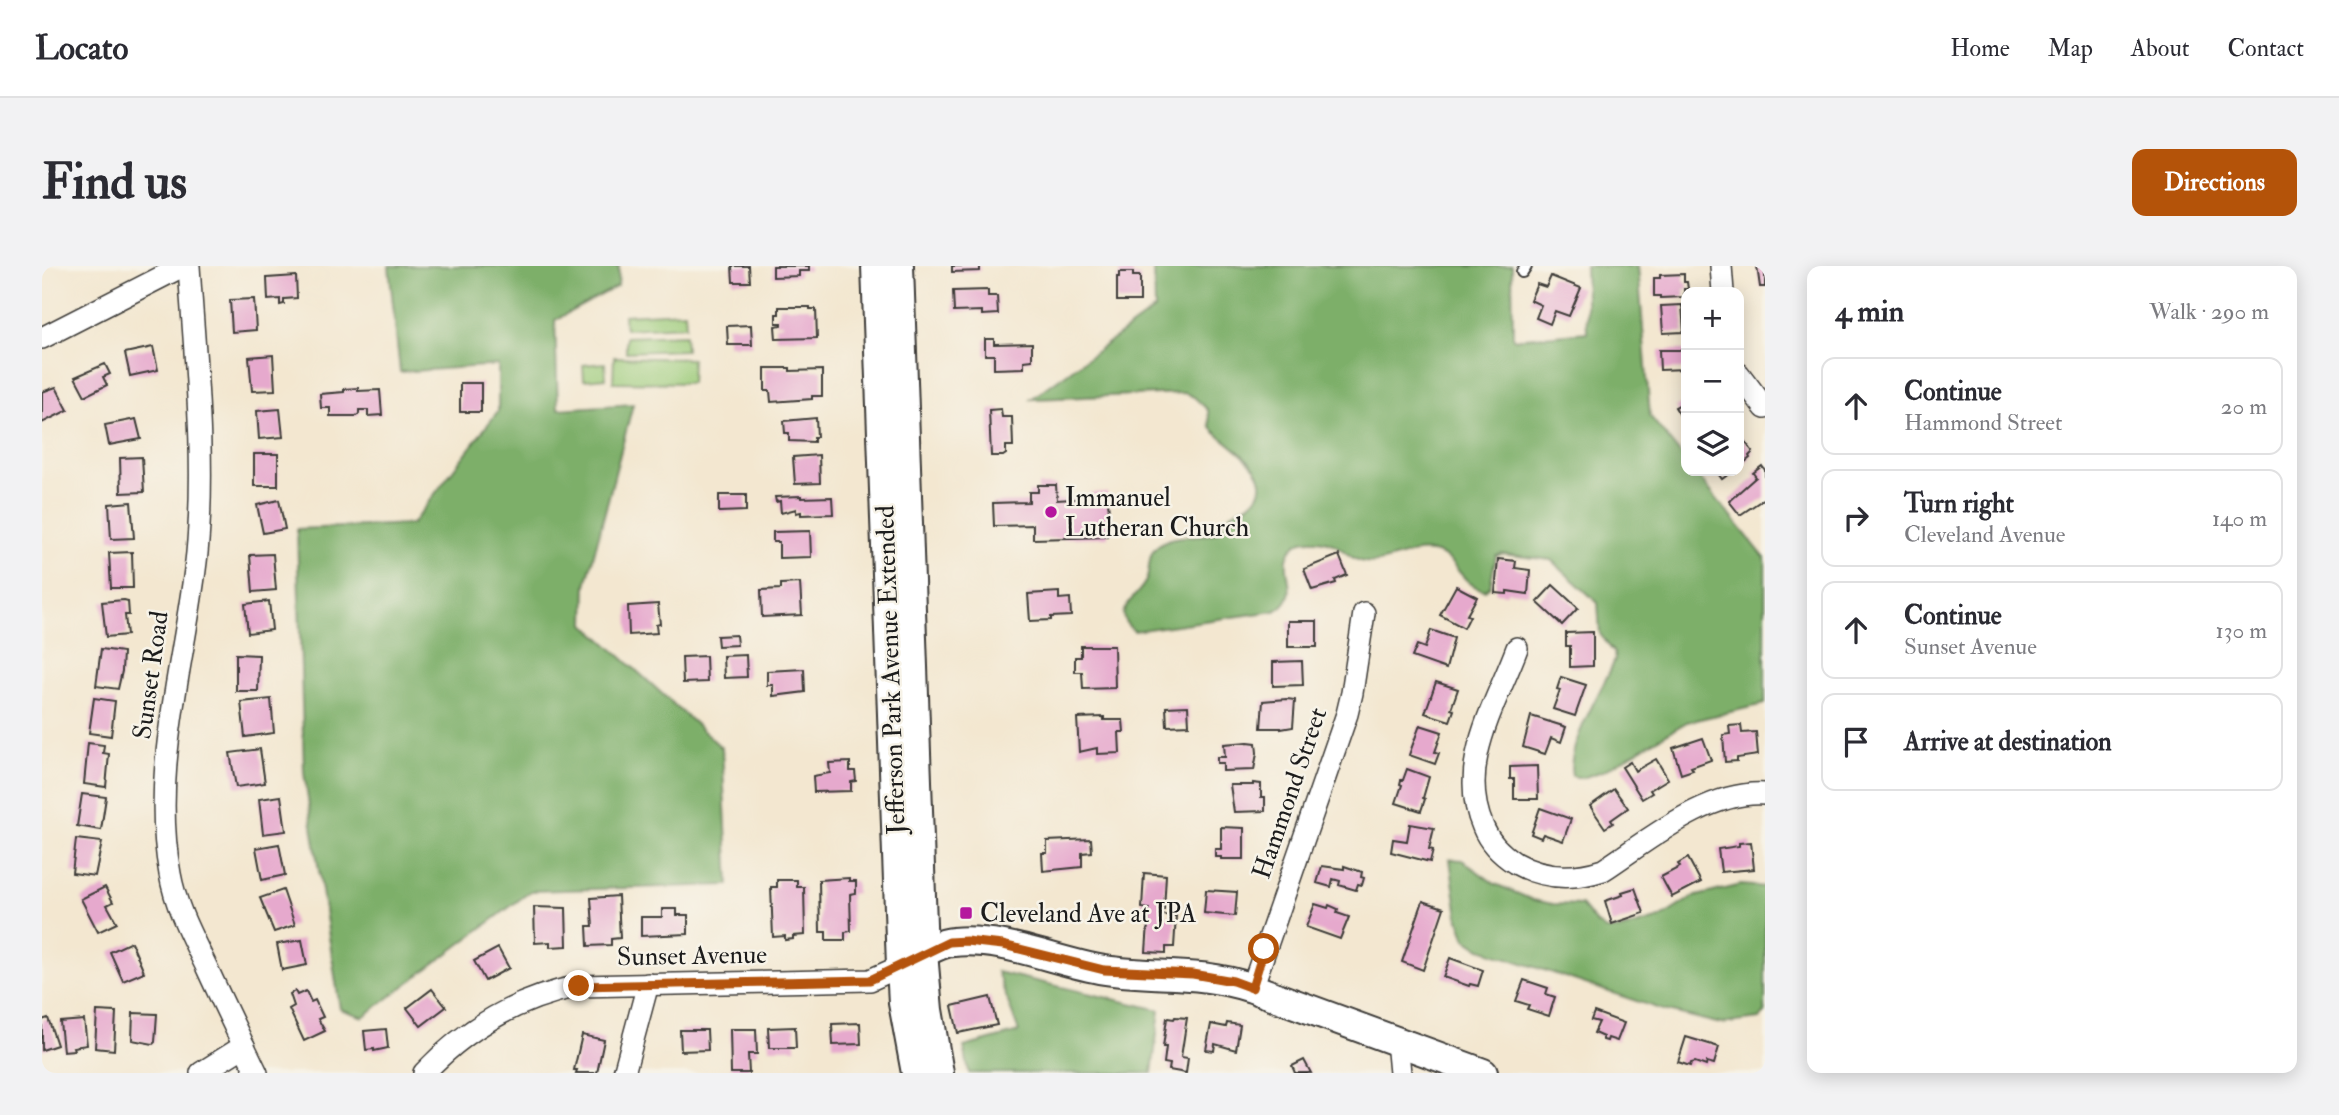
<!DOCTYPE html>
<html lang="en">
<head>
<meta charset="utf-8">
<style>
  body { margin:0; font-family:"IM FELL Double Pica",serif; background:#f2f2f3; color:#2b2b33 }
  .controls { position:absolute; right:21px; top:21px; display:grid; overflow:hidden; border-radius:14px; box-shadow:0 4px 18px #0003 }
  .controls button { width:63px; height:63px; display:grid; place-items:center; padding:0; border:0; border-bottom:2px solid #e1e1e2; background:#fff; color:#2b2b33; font:35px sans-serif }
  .stop { position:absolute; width:21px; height:21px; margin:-16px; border:5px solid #b45309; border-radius:50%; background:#fff }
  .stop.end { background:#b45309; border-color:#fff; box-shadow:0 2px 7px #0008 }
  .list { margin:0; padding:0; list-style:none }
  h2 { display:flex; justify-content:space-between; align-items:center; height:91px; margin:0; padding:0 28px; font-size:30px }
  h2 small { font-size:23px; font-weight:400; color:#7c7c81 }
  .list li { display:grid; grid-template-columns:46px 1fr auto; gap:21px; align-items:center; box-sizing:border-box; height:98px; margin:0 14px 14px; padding:0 14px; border:2px solid #e1e1e2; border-radius:14px }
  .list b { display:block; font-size:26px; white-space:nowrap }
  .list p { margin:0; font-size:23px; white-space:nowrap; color:#7c7c81 }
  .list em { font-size:23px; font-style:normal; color:#7c7c81 }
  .icon { flex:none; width:38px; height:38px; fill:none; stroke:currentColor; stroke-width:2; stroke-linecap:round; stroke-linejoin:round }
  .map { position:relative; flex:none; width:1723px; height:807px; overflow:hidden; border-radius:14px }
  header { display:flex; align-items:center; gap:42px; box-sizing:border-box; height:98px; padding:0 35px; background:#fff; border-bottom:2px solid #e1e1e2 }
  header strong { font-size:33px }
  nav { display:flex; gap:38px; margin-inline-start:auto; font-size:24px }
  .intro { display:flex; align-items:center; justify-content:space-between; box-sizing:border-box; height:168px; padding:0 42px }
  h1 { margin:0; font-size:49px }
  .button { padding:18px 32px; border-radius:14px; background:#b45309; color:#fff; font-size:24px; font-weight:700 }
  main { display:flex; gap:42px; padding:0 42px }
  aside { flex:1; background:#fff; border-radius:14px; box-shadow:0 4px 18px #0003 }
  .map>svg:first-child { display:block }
  .green { fill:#9ccb79; stroke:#5c744a; stroke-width:2 }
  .forest { fill:#7daf69; stroke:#4c6642; stroke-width:2 }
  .building { fill:#e6a9cd }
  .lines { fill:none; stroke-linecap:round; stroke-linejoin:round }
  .lane-casing { stroke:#3c3a37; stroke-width:14 }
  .street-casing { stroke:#3c3a37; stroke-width:24 }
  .secondary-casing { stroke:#3c3a37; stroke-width:32 }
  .lane { stroke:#fff; stroke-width:10 }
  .street { stroke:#fff; stroke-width:21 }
  .secondary { stroke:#fff; stroke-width:28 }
  .route { stroke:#b45309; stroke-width:9 }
  .poi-dot { fill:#b5179e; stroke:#f7f3e8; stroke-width:2.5 }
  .labels { text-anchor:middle; stroke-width:5; stroke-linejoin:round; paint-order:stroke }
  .poi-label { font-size:26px; fill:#1c1c1c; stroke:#f7f3e8; text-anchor:start }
  .street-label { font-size:26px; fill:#1c1c1c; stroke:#f7f3e8 }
</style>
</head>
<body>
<header>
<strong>Locato</strong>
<nav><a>Home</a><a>Map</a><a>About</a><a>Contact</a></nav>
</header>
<div class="intro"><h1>Find us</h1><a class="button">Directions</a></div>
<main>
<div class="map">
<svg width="1723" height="807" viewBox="0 0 1723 807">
  <rect width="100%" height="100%" fill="#f7f3e8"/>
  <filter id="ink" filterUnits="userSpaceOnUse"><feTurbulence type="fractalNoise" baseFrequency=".0143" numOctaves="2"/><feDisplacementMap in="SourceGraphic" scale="14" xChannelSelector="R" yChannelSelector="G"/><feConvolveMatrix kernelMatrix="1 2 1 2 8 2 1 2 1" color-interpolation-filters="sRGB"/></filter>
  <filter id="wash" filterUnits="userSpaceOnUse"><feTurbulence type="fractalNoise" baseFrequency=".00686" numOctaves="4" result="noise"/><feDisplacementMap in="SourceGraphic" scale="28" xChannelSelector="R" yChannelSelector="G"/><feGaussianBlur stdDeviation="1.57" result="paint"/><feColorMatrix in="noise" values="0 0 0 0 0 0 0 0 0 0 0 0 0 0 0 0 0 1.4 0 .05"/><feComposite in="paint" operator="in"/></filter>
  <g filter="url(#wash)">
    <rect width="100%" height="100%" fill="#f3e7d0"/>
    <!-- green -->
    <g class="green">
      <polygon points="643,46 644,60 583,63 582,49"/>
      <polygon points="643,69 644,84 584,86 584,71"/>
      <polygon points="572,91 650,93 649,117 571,116"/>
      <polygon points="563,97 564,112 542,114 541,99"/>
    </g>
    <!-- forest -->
    <g class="forest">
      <polygon points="347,0 577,0 576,20 513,54 516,143 591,138 544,319 543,358 680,482 687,619 489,625 321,751 298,743 262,507 255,263 370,258 456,145 456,99 358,106"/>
      <path d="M 1112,0 L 1470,0 L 1471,73 L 1545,66 L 1543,0 L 1596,0 L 1608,150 L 1644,195 L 1644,205 L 1652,205 L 1723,292 L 1723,438 L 1645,456 L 1561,505 L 1540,512 L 1530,510 C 1523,480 1561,423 1573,394 L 1572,387 L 1558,368 L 1556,337 L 1509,294 L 1460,288 L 1454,290 L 1448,320 L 1443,324 C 1420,320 1415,295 1397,288 C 1372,278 1347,300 1322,296 C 1304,293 1301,276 1274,274 C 1268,274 1263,273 1258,276 C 1225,296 1268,326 1233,345 L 1092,365 C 1064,344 1099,331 1105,312 C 1108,302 1106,289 1114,281 C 1129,266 1158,273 1176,266 C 1182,257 1185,250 1194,244 C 1199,241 1205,241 1209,237 C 1242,210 1186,180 1171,164 L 1168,160 L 1166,144 L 1152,131 L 1143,127 L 989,133 L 1113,43 Z"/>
      <polygon points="1408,593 1420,594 1453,618 1491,634 1511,638 1539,639 1554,657 1564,664 1577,664 1618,652 1651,631 1699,619 1723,621 1723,747 1717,753 1679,758 1621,744 1439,683 1424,673 1416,651"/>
      <polygon points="955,706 1118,744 1110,807 927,807 922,781 977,766"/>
    </g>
    <g id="blocks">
      <!-- building -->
      <g class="building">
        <polygon points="690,0 707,0 708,16 691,16"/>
        <polygon points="731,0 767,0 767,5 757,5 757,10 731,11"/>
        <polygon points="910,0 938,0 938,5 910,6"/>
        <polygon points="1715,0 1723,0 1723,21 1718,21"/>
        <polygon points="1077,6 1091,6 1091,10 1098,10 1098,35 1075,35 1075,11 1077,11"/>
        <polygon points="1642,8 1642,16 1645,16 1646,23 1642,23 1642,31 1618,32 1618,30 1612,30 1612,12 1618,12 1618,9"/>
        <polygon points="254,10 255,32 242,33 242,38 238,39 238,33 226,34 225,12"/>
        <polygon points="1509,10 1539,22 1527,50 1513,45 1508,58 1494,52 1499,39 1488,34 1495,18 1504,21"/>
        <polygon points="946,24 946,30 955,30 956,48 940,49 940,45 912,46 911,25"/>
        <polygon points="212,33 214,64 190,66 188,34"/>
        <polygon points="1640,39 1642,66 1621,67 1619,40"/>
        <polygon points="737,41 768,41 768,43 774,43 775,72 734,73 733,60 740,59 740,57 734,57 734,48 737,48"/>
        <polygon points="709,59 710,79 686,79 685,60"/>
        <polygon points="943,73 952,73 952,78 990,77 990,94 982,95 982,102 952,103 952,89 943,89"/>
        <polygon points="111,81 116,104 88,110 83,87"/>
        <polygon points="1617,84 1644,84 1644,103 1618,104"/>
        <polygon points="231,89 233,124 210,125 207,91"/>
        <polygon points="63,98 68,108 61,111 65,119 43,130 33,111"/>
        <polygon points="723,102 748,102 748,105 780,104 780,130 770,130 770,133 729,136 728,125 723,125"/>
        <rect x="418" y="117" width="21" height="29"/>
        <polygon points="14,121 26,144 0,157 0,126"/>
        <polygon points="316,122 316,125 338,124 340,149 326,150 326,144 317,144 317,148 314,150 288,150 288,142 279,142 278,128 302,126 302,123"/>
        <polygon points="1644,135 1644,159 1633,141"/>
        <polygon points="238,143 241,171 217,173 215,145"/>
        <polygon points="959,143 960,151 970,151 971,180 964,180 964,188 961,190 949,190 947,144"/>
        <polygon points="774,152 775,171 772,171 772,176 747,175 747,167 743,167 742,155"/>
        <polygon points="94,153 99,173 67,179 63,159"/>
        <polygon points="1697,168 1711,186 1707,190 1708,192 1697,201"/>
        <rect x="212" y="188" width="24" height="32"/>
        <polygon points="777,189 778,217 753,218 751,191"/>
        <polygon points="100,191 102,226 79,227 78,192"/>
        <polygon points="1720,200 1723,204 1723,232 1698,249 1687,235 1714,211 1711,207"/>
        <polygon points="1674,205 1691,205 1680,213"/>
        <polygon points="996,219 1014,219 1015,234 1047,232 1047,227 1065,226 1068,255 1065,255 1066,271 991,273 991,259 952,260 951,237 987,236 987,226 996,226"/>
        <polygon points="677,229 704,229 704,245 677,246"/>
        <polygon points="759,230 759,232 790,231 791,248 759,249 759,246 754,247 754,243 739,247 738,235 734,236 733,231"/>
        <polygon points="237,234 243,263 221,267 215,239"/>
        <polygon points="89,236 92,272 69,273 67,238"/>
        <polygon points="768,265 769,291 737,292 737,276 731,276 731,266"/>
        <polygon points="90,286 91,322 69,322 67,287"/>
        <polygon points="231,288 234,324 211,326 208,289"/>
        <polygon points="1297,289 1305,309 1293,314 1294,317 1270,324 1262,303"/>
        <polygon points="1456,293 1474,295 1473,302 1488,304 1486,328 1465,325 1465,328 1453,327"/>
        <polygon points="758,317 760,349 720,351 719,324 739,323 739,318"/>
        <polygon points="1511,319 1536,342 1520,359 1495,336"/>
        <polygon points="1414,320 1435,331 1425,349 1428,350 1422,362 1398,349"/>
        <polygon points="1017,326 1017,333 1028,332 1029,350 1009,351 1009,354 988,355 986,328"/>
        <polygon points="82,334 86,335 87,349 83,349 85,369 64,371 60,336"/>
        <polygon points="227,335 230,364 206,367 203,338"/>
        <polygon points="616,338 618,358 614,359 615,367 587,369 586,340"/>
        <rect x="1246" y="355" width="29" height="26"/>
        <polygon points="1389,364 1412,372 1404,403 1370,391 1375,379 1383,382"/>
        <polygon points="1551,366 1551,400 1528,401 1528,380 1524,380 1524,367"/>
        <polygon points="694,369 695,379 676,380 675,370"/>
        <polygon points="1039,380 1072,380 1073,422 1041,423 1040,406 1033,406 1033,391 1039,391"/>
        <polygon points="59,383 81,386 80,405 76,423 54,420"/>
        <polygon points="194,388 217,389 216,425 194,425"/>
        <polygon points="704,389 705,411 682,412 681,390"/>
        <polygon points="664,390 665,416 641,417 640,391"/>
        <polygon points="1260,395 1261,419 1231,420 1231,396"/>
        <polygon points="762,403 763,426 731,430 731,419 725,419 725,405"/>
        <polygon points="1519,411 1544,419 1533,450 1511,443 1518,424 1515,423"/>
        <polygon points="1394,416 1416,423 1409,443 1412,444 1408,455 1383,447"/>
        <polygon points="52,432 73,435 69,470 47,467"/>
        <polygon points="229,433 232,467 203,471 199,436"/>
        <polygon points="1245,433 1253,434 1251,461 1239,463 1239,462 1219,462 1221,435"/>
        <polygon points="1146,440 1147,459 1125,460 1124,441"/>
        <polygon points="1489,450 1524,461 1519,476 1509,472 1503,488 1481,481"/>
        <polygon points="1062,451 1062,454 1081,454 1082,466 1077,466 1078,487 1055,488 1055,482 1037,486 1035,452"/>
        <polygon points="1378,459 1400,466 1393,486 1397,487 1393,498 1367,489"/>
        <polygon points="1699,459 1700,467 1714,466 1716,489 1695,492 1695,495 1683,496 1681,469 1688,468 1687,460"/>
        <polygon points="1661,472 1669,494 1649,501 1651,504 1639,508 1631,482"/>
        <polygon points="1206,476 1214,477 1215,487 1212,504 1181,505 1181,497 1175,497 1175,491 1183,491 1182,478"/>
        <polygon points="46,477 62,479 61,487 67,488 64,521 42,518"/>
        <polygon points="218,483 223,517 194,521 188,487"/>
        <polygon points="1614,493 1626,513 1608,524 1610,527 1600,533 1580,501 1588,496 1593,505"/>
        <polygon points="808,496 808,505 813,505 814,515 809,516 809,525 772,526 771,510 788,507 787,497"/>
        <polygon points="1495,500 1496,533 1472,533 1472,513 1468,513 1468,501"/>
        <polygon points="1365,503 1387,511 1381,532 1383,533 1379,545 1354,537 1360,519 1358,518 1359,514 1361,514"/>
        <polygon points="1211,517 1219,518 1219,531 1223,531 1223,545 1192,546 1188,519 1211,519"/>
        <polygon points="1572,523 1586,542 1569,554 1571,557 1563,562 1548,540"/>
        <polygon points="40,528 64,531 59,564 35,560"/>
        <polygon points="239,530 244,565 221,568 217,533"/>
        <polygon points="1498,542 1529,553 1521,575 1501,568 1499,572 1489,568"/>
        <polygon points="1368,558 1392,562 1387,583 1391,584 1388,596 1349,586 1351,573 1365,575"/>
        <polygon points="1179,561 1202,562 1202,593 1179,593 1179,591 1173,591 1173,583 1179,583"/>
        <polygon points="34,573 60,576 53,610 30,607"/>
        <polygon points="1049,573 1050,586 1040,587 1040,601 1001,605 1000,587 1005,587 1005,575"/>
        <polygon points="1709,576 1712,603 1679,606 1676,583 1697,580 1697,577"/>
        <polygon points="237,578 243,609 220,614 214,582"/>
        <polygon points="1646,592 1659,616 1630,631 1619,611 1638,601 1636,598"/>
        <polygon points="1280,600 1302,603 1302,600 1320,606 1319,611 1322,612 1320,619 1316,618 1314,624 1297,619 1298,615 1291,613 1289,621 1275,617"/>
        <polygon points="1102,607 1124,609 1122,644 1120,644 1119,649 1134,650 1132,681 1124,681 1124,687 1104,686 1107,643 1100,642"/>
        <polygon points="807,612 807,615 814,615 814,627 808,628 809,665 803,666 803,674 784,674 784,666 778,666 777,614"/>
        <polygon points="735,614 755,614 755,621 762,621 763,669 751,670 751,673 743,674 743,670 731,671 729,621 735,621"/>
        <polygon points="63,621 71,636 65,639 75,657 56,666 39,633"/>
        <polygon points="1593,622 1602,647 1570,658 1563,635 1581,629 1580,626"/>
        <polygon points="241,624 253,659 232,666 218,632"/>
        <polygon points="1164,624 1195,626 1193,650 1162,647"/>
        <polygon points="576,630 578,672 569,673 569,679 546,680 545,660 551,660 549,632"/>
        <polygon points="1381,635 1402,642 1381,704 1360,696"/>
        <polygon points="1273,638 1286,642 1287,639 1296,643 1295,647 1307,651 1298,673 1264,661"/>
        <polygon points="492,641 524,642 525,680 508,681 508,676 493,677"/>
        <polygon points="620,643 635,643 635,649 646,649 646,668 599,670 599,651 620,651"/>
        <polygon points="260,674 265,699 240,704 235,678"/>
        <polygon points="89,676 102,706 81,715 68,686"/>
        <polygon points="456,682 467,702 443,715 432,695"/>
        <polygon points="1408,692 1441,704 1436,720 1428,718 1427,720 1401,711"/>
        <polygon points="1482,714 1506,722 1504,728 1513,731 1507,750 1485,743 1487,739 1474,735"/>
        <polygon points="390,723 404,741 379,760 365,742"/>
        <polygon points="253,725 255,729 264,725 269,736 273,734 281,751 276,753 283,765 262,775 247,743 252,740 248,728"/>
        <polygon points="948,731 955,759 916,767 910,740"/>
        <polygon points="55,745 74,746 72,784 53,782"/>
        <polygon points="1552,746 1582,757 1575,775 1566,772 1565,775 1561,774 1561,771 1552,767 1557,756 1549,754"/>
        <polygon points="91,747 115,748 113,776 111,778 90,774"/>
        <polygon points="1133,751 1145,752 1139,791 1146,792 1144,807 1127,804 1128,798 1122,797 1124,781 1121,781 1125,752 1132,753"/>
        <polygon points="6,752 15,779 0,784 0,754"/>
        <polygon points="42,754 45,779 31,781 32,784 21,785 18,756"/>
        <polygon points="818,757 819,778 791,779 790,758"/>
        <polygon points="1185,757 1198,759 1194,784 1173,778 1172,785 1164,784 1169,758 1184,761"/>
        <polygon points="753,761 754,782 727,782 726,762"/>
        <polygon points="344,763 346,782 332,785 332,783 324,784 322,765"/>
        <polygon points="688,763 714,763 715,788 706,788 707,807 689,807"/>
        <polygon points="638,764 665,764 666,784 639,785"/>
        <polygon points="540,769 562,774 555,807 534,807 535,804 532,804"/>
        <polygon points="1644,771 1677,781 1672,798 1665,796 1664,800 1653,796 1649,797 1648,800 1636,796"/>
        <polygon points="1262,794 1269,807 1253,807 1250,800"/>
      </g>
    </g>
  </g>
  <g filter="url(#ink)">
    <use href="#blocks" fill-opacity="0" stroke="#3c3a37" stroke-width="2"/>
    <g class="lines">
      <defs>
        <polyline id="lane" points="1480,6 1484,0"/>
        <g id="street">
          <path d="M 147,0 C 153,95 164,192 155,287 C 144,393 108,501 128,608 C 134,642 150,671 165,702 C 181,737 198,772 215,807"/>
          <polyline points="1679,0 1681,26"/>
          <polyline points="0,72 141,0"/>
          <polyline points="1697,108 1723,142"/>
          <path d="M 1475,382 C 1454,439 1414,499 1441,561 C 1447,576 1459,588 1473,597 C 1501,613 1530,614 1561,604 C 1607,574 1666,524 1723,528"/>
          <polyline points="1210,722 1305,448 1310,427 1322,347"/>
          <polyline points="1355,775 1358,807"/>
          <polyline points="159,807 202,780"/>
          <path d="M 382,807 C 424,762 477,732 537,720 L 828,714 L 859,700"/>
          <polyline points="582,807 606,718"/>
        </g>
        <g id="secondary">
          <polyline points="834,0 859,700 861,737 874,807"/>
          <polyline points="857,0 881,687 886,744 897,807"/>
          <path d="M 867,695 C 880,688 896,677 911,676 C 964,671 1012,696 1063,704 C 1115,712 1157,704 1210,722 L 1441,807"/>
        </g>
      </defs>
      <!-- lane casing -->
      <use href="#lane" class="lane-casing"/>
      <!-- street casing -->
      <use href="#street" class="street-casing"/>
      <!-- secondary casing -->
      <use href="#secondary" class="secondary-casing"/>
      <!-- lane -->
      <use href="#lane" class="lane"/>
      <!-- street -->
      <use href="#street" class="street"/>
      <!-- secondary -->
      <use href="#secondary" class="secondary"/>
    </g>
  </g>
  <g class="lines" filter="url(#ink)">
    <!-- route -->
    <polyline class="route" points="537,720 828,714 907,676 924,675 961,679 1062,704 1151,708 1191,715 1210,722 1222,683"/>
  </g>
  <!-- markers -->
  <g class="poi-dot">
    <circle cx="1009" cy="246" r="7"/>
    <rect x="917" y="640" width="14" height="14" rx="3.5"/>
  </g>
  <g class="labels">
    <!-- poi labels -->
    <g class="poi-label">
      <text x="1023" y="240">Immanuel<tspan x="1023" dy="30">Lutheran Church</tspan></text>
      <text x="938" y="656">Cleveland Ave at JPA</text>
    </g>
    <!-- street labels -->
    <g class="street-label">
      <text transform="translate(848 404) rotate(-92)" y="9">Jefferson Park Avenue Extended</text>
      <text transform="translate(108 409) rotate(-82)" y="9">Sunset Road</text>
      <text transform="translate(1247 527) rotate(-71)" y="9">Hammond Street</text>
      <text transform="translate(650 689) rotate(-1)" y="9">Sunset Avenue</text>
    </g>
  </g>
</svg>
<div class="controls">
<button>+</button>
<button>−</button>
<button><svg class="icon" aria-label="layers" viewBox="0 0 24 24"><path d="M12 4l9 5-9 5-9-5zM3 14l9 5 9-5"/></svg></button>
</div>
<div class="stop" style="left:1222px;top:683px"></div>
<div class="stop end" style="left:537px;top:720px"></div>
</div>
<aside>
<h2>4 min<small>Walk · 290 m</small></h2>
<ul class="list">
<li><svg class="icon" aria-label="ahead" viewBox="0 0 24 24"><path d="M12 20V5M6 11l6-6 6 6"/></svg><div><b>Continue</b><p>Hammond Street</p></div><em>20 m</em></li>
<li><svg class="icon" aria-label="right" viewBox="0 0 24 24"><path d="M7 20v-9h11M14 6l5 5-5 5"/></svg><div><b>Turn right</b><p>Cleveland Avenue</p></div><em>140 m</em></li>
<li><svg class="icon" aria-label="ahead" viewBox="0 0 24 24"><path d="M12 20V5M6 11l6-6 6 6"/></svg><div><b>Continue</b><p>Sunset Avenue</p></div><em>130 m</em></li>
<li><svg class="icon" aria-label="arrive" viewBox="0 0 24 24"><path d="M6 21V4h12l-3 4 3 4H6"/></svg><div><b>Arrive at destination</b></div></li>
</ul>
</aside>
</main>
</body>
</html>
